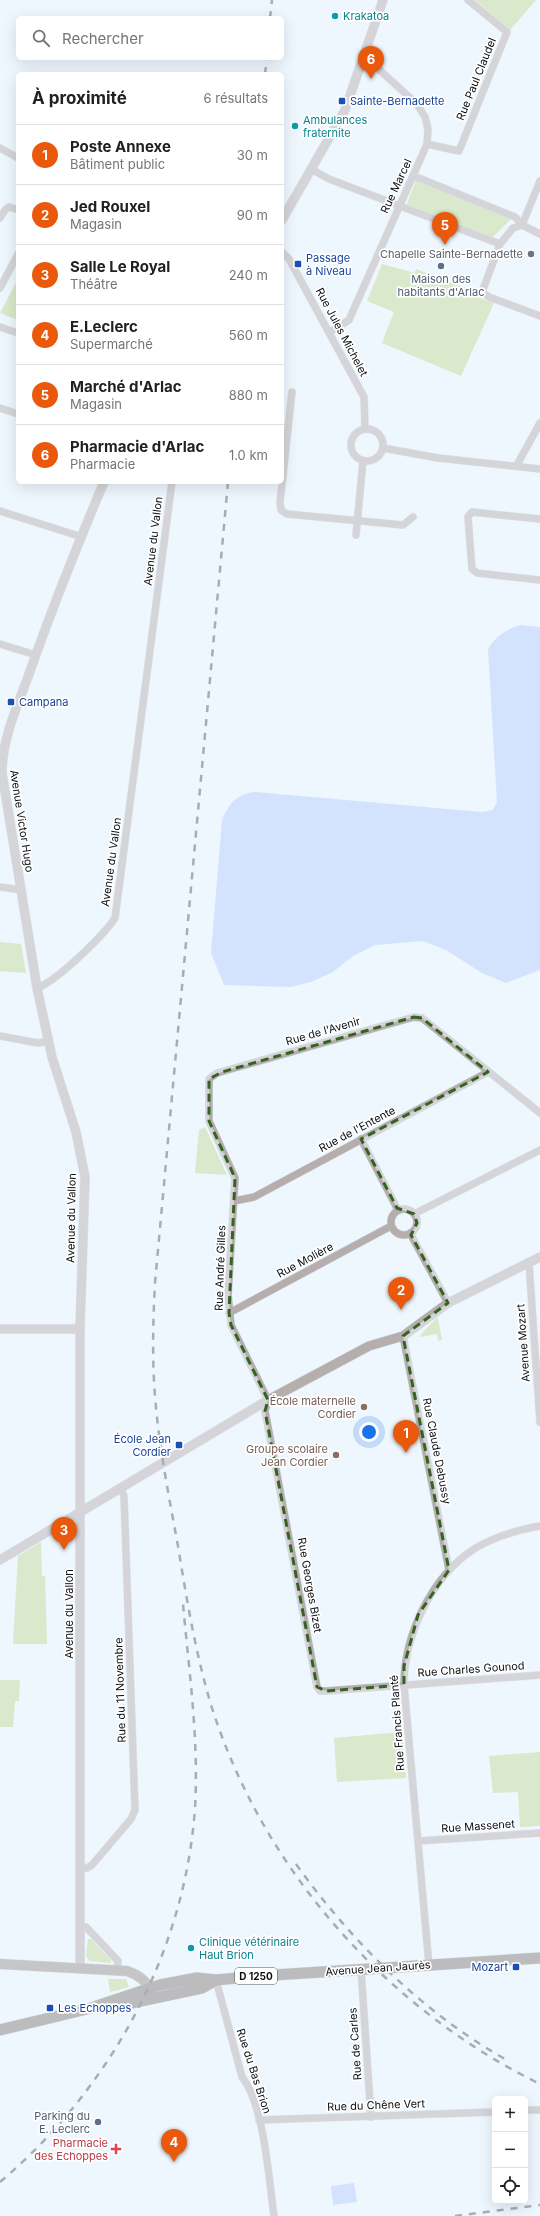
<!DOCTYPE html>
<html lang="fr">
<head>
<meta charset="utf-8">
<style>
  body { margin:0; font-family:Inter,sans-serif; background:#f2f2f2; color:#202124 }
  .controls { position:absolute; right:12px; bottom:12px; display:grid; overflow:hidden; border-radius:6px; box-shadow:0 4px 16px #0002 }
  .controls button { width:36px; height:36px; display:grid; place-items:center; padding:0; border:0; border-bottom:1px solid #e0e0e0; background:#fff; color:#202124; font:20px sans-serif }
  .you { position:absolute; left:369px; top:1432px; width:14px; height:14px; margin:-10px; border:3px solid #fff; border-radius:50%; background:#1a73e8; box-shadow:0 0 0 6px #1a73e833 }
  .badge { display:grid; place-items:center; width:26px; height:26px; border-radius:50%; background:#ea580c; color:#fff; font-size:13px; font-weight:700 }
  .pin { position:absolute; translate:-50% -33px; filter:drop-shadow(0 1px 2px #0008) }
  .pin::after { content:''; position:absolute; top:21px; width:14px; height:12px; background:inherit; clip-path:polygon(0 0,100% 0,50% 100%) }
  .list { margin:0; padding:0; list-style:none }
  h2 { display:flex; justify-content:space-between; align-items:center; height:52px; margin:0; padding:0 16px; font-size:17px }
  h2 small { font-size:13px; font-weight:400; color:#757577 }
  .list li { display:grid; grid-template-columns:26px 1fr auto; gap:12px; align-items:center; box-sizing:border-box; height:60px; padding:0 16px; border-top:1px solid #e0e0e0 }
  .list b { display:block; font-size:15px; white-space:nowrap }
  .list p { margin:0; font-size:13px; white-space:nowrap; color:#757577 }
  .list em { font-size:13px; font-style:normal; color:#757577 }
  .icon { flex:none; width:22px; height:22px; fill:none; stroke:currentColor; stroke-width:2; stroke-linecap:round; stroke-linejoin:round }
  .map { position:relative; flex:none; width:540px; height:2216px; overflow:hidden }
  .search { position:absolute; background:#fff; box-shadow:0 4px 16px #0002; left:16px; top:16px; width:268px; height:44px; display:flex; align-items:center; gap:10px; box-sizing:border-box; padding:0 14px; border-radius:6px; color:#757577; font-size:15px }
  .panel { position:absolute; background:#fff; box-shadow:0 4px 16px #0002; left:16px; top:72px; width:268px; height:412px; border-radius:6px }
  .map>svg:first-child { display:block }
  .green { fill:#c0d78e }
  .water { fill:#b4ccfd }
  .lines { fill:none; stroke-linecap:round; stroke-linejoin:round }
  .minor-casing { stroke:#cad1d8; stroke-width:8 }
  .tertiary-casing { stroke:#cad1d8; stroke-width:10 }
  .secondary-casing { stroke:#cad1d8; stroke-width:11 }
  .primary-casing { stroke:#cad1d8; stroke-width:12 }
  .minor { stroke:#b5aead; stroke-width:7 }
  .tertiary { stroke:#b5aead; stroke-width:9 }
  .secondary { stroke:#958c8a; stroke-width:10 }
  .primary { stroke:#7f7471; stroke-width:11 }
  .rail { stroke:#505459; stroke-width:2.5; stroke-dasharray:7 7; stroke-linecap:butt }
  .marked { fill:none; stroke:#366321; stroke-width:3; stroke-dasharray:8 5; stroke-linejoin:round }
  .culture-dot { fill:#0f9aa8; stroke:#fff; stroke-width:1.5 }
  .transit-dot { fill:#1a4fb4; stroke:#fff; stroke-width:1.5 }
  .worship-dot { fill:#6b7280; stroke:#fff; stroke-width:1.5 }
  .service-dot { fill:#5c6f8a; stroke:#fff; stroke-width:1.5 }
  .education-dot { fill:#8d6e63; stroke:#fff; stroke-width:1.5 }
  .health-dot { fill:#e0444e; stroke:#fff; stroke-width:1.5 }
  .labels { text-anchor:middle; stroke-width:3.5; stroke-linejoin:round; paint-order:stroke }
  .shield { fill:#fff; stroke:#545658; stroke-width:1 }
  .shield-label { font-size:10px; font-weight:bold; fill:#0b0e11 }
  .culture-label { font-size:11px; fill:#0d838f; stroke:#fff; text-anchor:start }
  .street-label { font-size:11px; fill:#0b0e11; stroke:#fff }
  .transit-label { font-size:11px; fill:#164399; stroke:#fff; text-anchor:start }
  .worship-label { font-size:11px; fill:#5b616d; stroke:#fff; text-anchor:end }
  .service-label { font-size:11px; fill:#4e5e75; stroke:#fff }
  .education-label { font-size:11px; fill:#785e54; stroke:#fff; text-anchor:end }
  .health-label { font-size:11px; fill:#be3a42; stroke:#fff; text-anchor:end }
</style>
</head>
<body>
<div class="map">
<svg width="540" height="2216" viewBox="0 0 540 2216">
  <rect width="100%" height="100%" fill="#eef6fe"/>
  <!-- green -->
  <g class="green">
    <polygon points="475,0 536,0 510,30"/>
    <polygon points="416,180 511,219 491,239 406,206"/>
    <polygon points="382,264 415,273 416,269 474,291 472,295 494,303 461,376 382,343 394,312 367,301"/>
    <polygon points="18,279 18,320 0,313"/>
    <polygon points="0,942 21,944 26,973 0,971"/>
    <polygon points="205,1127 227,1175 195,1173 199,1130"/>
    <polygon points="436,1318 438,1318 442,1340 438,1341 437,1334 419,1337"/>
    <polygon points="41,1542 42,1576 45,1576 47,1644 13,1644 18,1556"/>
    <polygon points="0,1680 20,1680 19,1701 15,1701 13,1727 0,1727"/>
    <polygon points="402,1732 406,1778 337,1782 334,1738"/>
    <polygon points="540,1752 540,1826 520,1827 518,1792 493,1793 489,1756"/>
    <polygon points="88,1939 91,1939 111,1960 111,1963 90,1961 86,1956"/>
    <polygon points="108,1979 126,1979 129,1987 110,1992"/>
  </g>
  <!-- water -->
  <g class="water">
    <path d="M 520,625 L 540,627 L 540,970 L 506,983 L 482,973 L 446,950 L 423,941 L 375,945 L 353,956 L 333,972 L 311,982 L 291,987 L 224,985 L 211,953 L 222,820 C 229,803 238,793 256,792 L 482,812 L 493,810 L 497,802 L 488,649 C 496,636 505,630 520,625 Z"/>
    <polygon points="354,2183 357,2202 333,2205 331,2186"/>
  </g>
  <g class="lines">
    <defs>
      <g id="minor">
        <polyline points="427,144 459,151 507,32 468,0"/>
        <polyline points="0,148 18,158"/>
        <polyline points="311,169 329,179 500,244 513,228 522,225 540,234"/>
        <polyline points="414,176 515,217 522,225 540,181"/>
        <polyline points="0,218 5,210 9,207 18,210"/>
        <polyline points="500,244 482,292 489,297 540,316"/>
        <polyline points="282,252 289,259 364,397 365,429"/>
        <polyline points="0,288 18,254"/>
        <polyline points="0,327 18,333"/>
        <polyline points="330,332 349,320 427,144 428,129 425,117 417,104 374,65 362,61"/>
        <polyline points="292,392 280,502 281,510 287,514 403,525 413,517"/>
        <polyline points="0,408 18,414"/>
        <circle cx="367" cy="445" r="16"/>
        <polyline points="383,448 438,458 540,469"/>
        <polyline points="517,465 540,423"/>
        <polyline points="0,511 82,537"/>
        <polyline points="540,519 472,512 468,517 472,569 477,573 540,580"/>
        <polyline points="356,535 363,461"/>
        <polyline points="0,644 36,655"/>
        <polyline points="0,887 21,890"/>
        <path d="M 37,988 C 57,981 103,936 115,918 L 172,482"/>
        <polyline points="0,1036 38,1043 49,1041"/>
        <polyline points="361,1139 398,1210"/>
        <polyline points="234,1201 254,1197 488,1072"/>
        <circle cx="404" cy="1222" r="13"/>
        <polyline points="414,1214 540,1150"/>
        <polyline points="410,1233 448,1303"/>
        <polyline points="529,1263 540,1422"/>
        <polyline points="229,1313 391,1226"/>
        <polyline points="403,1336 449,1570"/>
        <polyline points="540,1675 326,1691 320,1691 317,1687 265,1411 268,1400 231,1325 228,1295 235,1178 209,1121 209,1079 217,1073 414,1017 422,1018 540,1113"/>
        <polyline points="418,1841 540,1833"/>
        <polyline points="81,1868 87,1868 92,1865 131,1819 135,1810 124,1496 120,1488"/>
        <polyline points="81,1927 86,1927 118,1961 117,1970"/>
        <path d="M 429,1965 L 404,1685 C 404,1636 431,1577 474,1549 C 494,1537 517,1530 540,1526"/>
        <polyline points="361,1969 371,2117"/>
        <path d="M 216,1980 L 242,2077 C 264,2104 269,2180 274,2216"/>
        <polyline points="525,2110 540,2110"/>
        <polyline points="259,2120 495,2112"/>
      </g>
      <g id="tertiary">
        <polyline points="282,220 345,110 383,0"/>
        <polyline points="0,1329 80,1329"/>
        <polyline points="0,1560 268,1400 369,1346 403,1336 448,1303 540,1257"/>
        <path d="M 80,1968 L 80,1329 L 85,1177 L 76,1132 L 52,1057 L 37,988 L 2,773 C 2,740 16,709 28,677 C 51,611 77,546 104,482"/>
      </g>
      <path id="secondary" d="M 0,1964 L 127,1971 C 139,1975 149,1983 152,1995"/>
      <g id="primary">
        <polyline points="97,2008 108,2008 202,1988 216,1980"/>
        <polyline points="0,2030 91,2008 160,1985 197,1978 216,1980 258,1976 540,1958"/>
      </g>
    </defs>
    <!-- minor casing -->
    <use href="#minor" class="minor-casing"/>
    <!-- tertiary casing -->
    <use href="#tertiary" class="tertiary-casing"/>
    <!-- secondary casing -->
    <use href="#secondary" class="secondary-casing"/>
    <!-- primary casing -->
    <use href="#primary" class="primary-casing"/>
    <!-- minor -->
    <use href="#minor" class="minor"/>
    <!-- tertiary -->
    <use href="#tertiary" class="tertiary"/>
    <!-- secondary -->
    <use href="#secondary" class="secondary"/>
    <!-- primary -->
    <use href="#primary" class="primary"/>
    <!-- rail -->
    <g class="rail">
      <polyline points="270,18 272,0"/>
      <polyline points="265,74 267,58"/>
      <path d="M 228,482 L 155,1283 C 153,1321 152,1358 155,1396 C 159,1447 169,1497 178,1546 C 187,1601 196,1656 212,1708 C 264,1871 387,2009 540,2084"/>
      <path d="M 296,1864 C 351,1941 422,2012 505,2059"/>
      <path d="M 0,2182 C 110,2089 185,1953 195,1808 C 199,1740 189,1671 183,1604"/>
      <polyline points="455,2216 540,2205"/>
    </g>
  </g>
  <!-- marked area -->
  <path d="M0 0H540V2216H0ZM 414,1017 L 422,1018 L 488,1072 L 361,1139 L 397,1208 L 414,1214 L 417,1223 L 411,1235 L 448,1303 L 403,1336 L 449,1570 L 418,1615 L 404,1666 L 404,1685 L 326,1691 L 317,1687 L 265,1411 L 268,1400 L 231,1325 L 229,1313 L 235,1178 L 209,1121 L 209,1079 L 222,1072 Z" fill="#eef6fe" fill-opacity=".55" fill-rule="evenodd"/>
  <path class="marked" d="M 414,1017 L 422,1018 L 488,1072 L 361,1139 L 397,1208 L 414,1214 L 417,1223 L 411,1235 L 448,1303 L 403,1336 L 449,1570 L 418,1615 L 404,1666 L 404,1685 L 326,1691 L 317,1687 L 265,1411 L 268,1400 L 231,1325 L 229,1313 L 235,1178 L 209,1121 L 209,1079 L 222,1072 Z"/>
  <!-- markers -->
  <g class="culture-dot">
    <circle cx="335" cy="16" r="4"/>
    <circle cx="295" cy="126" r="4"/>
    <circle cx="191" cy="1948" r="4"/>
  </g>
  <g class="transit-dot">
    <rect x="338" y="97" width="8" height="8" rx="2"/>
    <rect x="294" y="260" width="8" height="8" rx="2"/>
    <rect x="7" y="698" width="8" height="8" rx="2"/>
    <rect x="175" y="1441" width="8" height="8" rx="2"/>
    <rect x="512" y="1963" width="8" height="8" rx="2"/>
    <rect x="46" y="2004" width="8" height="8" rx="2"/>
  </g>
  <circle class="worship-dot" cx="531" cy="254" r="4"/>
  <g class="service-dot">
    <circle cx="441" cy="266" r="4"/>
    <circle cx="98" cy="2122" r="4"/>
  </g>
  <g class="education-dot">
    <circle cx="364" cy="1407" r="4"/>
    <circle cx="336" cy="1455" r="4"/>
  </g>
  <path class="health-dot" d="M114 2143h4v4h4v4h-4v4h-4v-4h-4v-4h4z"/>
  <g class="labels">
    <!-- shield labels -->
    <rect class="shield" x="235" y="1968" width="42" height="16" rx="3"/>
    <g class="shield-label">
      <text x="256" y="1980">D 1250</text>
    </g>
    <!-- culture labels -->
    <g class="culture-label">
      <text x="343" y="20">Krakatoa</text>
      <text x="303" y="124">Ambulances<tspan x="303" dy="13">fraternite</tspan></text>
      <text x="199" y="1946">Clinique vétérinaire<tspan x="199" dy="13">Haut Brion</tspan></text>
    </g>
    <!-- street labels -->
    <g class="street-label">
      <text transform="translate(476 79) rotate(-68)" y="4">Rue Paul Claudel</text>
      <text transform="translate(396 186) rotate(-65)" y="4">Rue Marcel</text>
      <text transform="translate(342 332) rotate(62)" y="4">Rue Jules Michelet</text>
      <text transform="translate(153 541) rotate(-83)" y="4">Avenue du Vallon</text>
      <text transform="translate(22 821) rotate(81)" y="4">Avenue Victor Hugo</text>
      <text transform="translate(111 862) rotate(-82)" y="4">Avenue du Vallon</text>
      <text transform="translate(323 1031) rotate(-16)" y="4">Rue de l'Avenir</text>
      <text transform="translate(357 1129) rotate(-28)" y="4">Rue de l'Entente</text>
      <text transform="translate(71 1218) rotate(-89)" y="4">Avenue du Vallon</text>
      <text transform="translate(305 1260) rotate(-28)" y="4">Rue Molière</text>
      <text transform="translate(220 1268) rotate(-88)" y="4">Rue André Gilles</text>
      <text transform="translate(523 1343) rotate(-94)" y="4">Avenue Mozart</text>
      <text transform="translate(437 1451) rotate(79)" y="4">Rue Claude Debussy</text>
      <text transform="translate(310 1585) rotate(80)" y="4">Rue Georges Bizet</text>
      <text transform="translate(69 1614) rotate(-90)" y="4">Avenue du Vallon</text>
      <text transform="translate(471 1669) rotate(-4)" y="4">Rue Charles Gounod</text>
      <text transform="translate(120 1690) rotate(-92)" y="4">Rue du 11 Novembre</text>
      <text transform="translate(397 1723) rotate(-94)" y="4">Rue Francis Planté</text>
      <text transform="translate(478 1826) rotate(-4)" y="4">Rue Massenet</text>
      <text transform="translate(378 1968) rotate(-4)" y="4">Avenue Jean Jaurès</text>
      <text transform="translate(355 2044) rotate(-94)" y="4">Rue de Carles</text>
      <text transform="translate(254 2071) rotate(72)" y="4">Rue du Bas Brion</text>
      <text transform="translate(376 2105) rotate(-2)" y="4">Rue du Chêne Vert</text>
    </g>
    <!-- transit labels -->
    <g class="transit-label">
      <text x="350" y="105">Sainte-Bernadette</text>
      <text x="306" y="262">Passage<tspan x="306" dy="13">à Niveau</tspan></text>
      <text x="19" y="706">Campana</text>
      <text x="171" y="1443" text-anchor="end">École Jean<tspan x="171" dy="13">Cordier</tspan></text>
      <text x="508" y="1971" text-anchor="end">Mozart</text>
      <text x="58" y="2012">Les Echoppes</text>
    </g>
    <!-- worship labels -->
    <g class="worship-label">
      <text x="523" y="258">Chapelle Sainte-Bernadette</text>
    </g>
    <!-- service labels -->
    <g class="service-label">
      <text x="441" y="283">Maison des<tspan x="441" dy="13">habitants d'Arlac</tspan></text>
      <text x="90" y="2120" text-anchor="end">Parking du<tspan x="90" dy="13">E. Leclerc</tspan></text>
    </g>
    <!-- education labels -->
    <g class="education-label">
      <text x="356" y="1405">École maternelle<tspan x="356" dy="13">Cordier</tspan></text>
      <text x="328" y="1453">Groupe scolaire<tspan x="328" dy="13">Jean Cordier</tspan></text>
    </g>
    <!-- health labels -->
    <g class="health-label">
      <text x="108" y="2147">Pharmacie<tspan x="108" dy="13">des Echoppes</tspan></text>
    </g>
  </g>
</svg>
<div class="controls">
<button>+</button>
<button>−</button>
<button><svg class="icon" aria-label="locate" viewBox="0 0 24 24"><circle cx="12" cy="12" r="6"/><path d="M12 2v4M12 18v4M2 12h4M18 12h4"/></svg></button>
</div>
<div class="you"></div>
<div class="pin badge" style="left:406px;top:1453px">1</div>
<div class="pin badge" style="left:401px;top:1310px">2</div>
<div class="pin badge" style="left:64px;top:1550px">3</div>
<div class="pin badge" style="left:174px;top:2162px">4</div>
<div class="pin badge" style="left:445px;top:245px">5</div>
<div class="pin badge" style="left:371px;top:79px">6</div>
<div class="search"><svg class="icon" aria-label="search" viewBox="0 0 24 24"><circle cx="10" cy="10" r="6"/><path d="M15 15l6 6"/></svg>Rechercher</div>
<section class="panel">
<h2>À proximité<small>6 résultats</small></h2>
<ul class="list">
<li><span class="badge">1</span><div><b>Poste Annexe</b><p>Bâtiment public</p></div><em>30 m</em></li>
<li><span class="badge">2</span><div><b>Jed Rouxel</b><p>Magasin</p></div><em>90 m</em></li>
<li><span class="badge">3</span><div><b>Salle Le Royal</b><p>Théâtre</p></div><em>240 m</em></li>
<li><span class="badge">4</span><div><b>E.Leclerc</b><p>Supermarché</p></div><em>560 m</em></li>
<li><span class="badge">5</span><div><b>Marché d'Arlac</b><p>Magasin</p></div><em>880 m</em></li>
<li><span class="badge">6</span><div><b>Pharmacie d'Arlac</b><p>Pharmacie</p></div><em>1.0 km</em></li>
</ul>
</section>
</div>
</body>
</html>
